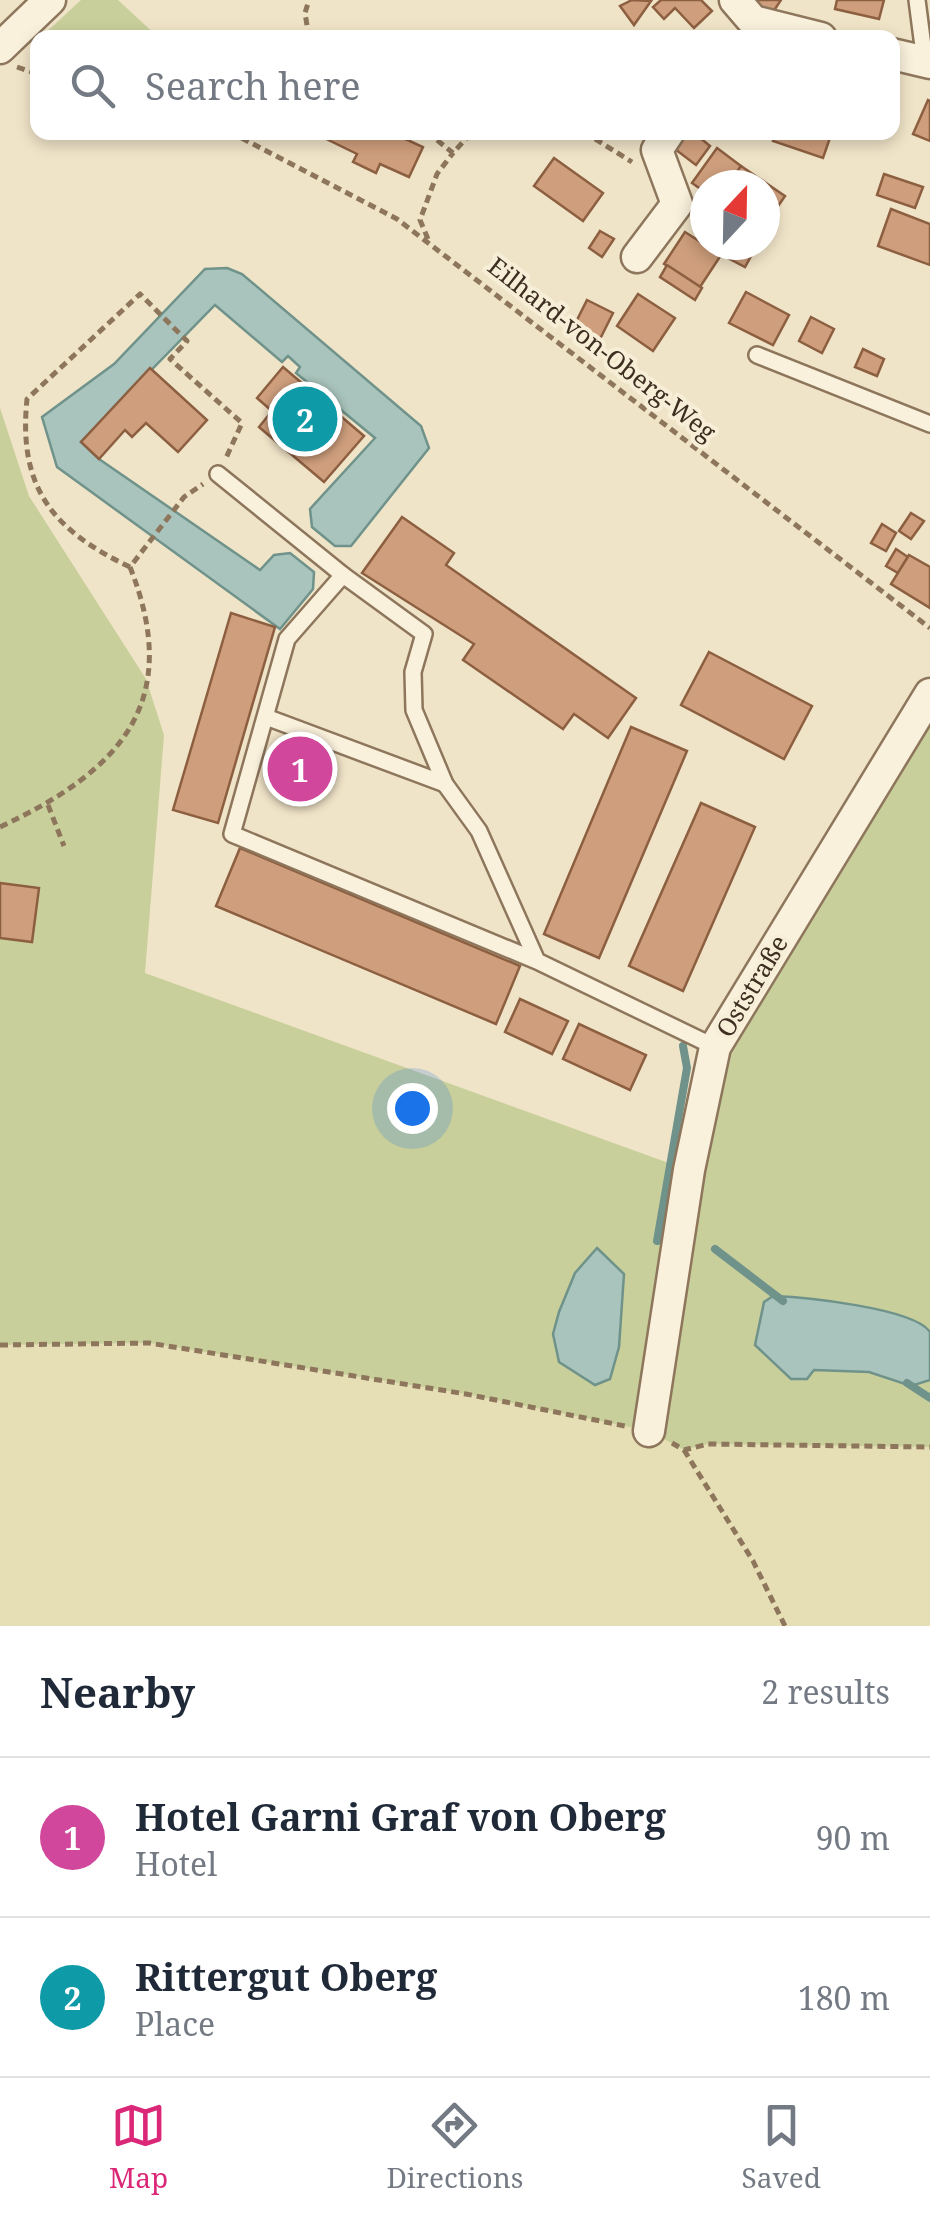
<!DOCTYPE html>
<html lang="en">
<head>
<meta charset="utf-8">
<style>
  body { margin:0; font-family:"Noto Serif",serif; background:#f6f6f7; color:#1f2937 }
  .compass { position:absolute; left:690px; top:170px; width:90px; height:90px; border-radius:50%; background:#fff; box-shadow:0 5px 15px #0003; rotate:22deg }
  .you { position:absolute; left:412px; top:1108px; width:35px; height:35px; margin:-25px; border:8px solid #fff; border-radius:50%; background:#1a73e8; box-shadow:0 0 0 15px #1a73e833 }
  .badge { display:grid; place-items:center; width:65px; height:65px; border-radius:50%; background:#db2777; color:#fff; font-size:32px; font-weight:700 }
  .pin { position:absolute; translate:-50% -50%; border:5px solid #fff; box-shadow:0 2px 10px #0006 }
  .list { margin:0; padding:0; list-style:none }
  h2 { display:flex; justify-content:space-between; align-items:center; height:130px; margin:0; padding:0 40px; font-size:42px }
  h2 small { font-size:32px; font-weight:400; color:#747a83 }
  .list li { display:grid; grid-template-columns:65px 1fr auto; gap:30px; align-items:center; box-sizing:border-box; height:160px; padding:0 40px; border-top:2px solid #e0e1e3 }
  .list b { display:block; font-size:38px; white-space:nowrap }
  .list p { margin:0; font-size:32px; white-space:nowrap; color:#747a83 }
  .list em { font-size:32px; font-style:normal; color:#747a83 }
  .icon { flex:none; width:55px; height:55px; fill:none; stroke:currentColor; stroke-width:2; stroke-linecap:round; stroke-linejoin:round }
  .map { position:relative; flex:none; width:930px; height:1626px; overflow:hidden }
  .search { position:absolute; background:#fff; box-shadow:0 5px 15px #0003; left:30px; right:30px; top:30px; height:110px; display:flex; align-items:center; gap:25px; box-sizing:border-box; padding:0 35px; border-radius:20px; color:#747a83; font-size:38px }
  .sheet { height:450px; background:#fff }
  nav { display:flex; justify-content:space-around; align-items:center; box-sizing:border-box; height:140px; border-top:2px solid #e0e1e3; background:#fff; font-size:28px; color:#747a83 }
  nav a { display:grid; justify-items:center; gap:5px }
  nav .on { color:#db2777 }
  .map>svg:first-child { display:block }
  .farmland { fill:#e6deb5 }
  .green { fill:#c9cf9b }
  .water { fill:#a9c4bc; stroke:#6f938a; stroke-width:2.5 }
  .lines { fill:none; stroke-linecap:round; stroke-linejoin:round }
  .stream { stroke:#6f938a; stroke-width:8 }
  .building { fill:#cf9f7d; stroke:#8d5f41; stroke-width:2.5 }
  .lane-casing { stroke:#8d765c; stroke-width:20 }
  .street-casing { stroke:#8d765c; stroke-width:35 }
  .path { stroke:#8d765c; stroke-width:5; stroke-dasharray:8 5; stroke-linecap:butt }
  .lane { stroke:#faf1dc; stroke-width:15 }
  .street { stroke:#faf1dc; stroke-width:30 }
  .labels { text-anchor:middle; stroke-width:8; stroke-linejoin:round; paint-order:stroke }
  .street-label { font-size:25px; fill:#3d2e20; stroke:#f7eed8 }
</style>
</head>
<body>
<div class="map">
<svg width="930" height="1626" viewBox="0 0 930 1626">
  <rect width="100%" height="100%" fill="#f0e4c8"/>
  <!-- farmland -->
  <polygon class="farmland" points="149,1343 466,1394 649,1431 684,1450 708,1444 930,1447 930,1626 0,1626 0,1345"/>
  <!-- green -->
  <g class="green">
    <polygon points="81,0 118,0 158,37 41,37"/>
    <polygon points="0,408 29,496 146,679 164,735 145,973 688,1170 715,1047 930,693 930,1447 708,1444 684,1450 649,1431 466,1394 149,1343 0,1345"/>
  </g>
  <!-- water -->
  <g class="water">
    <polygon points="227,268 242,274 421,426 429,448 351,546 335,546 312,527 310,509 375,438 296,373 300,367 288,356 282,362 215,305 81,442 99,459 260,570 274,555 290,553 314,572 313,589 280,629 57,467 42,417 114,364 205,269"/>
    <polygon points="597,1248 624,1274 619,1347 610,1379 595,1385 559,1362 553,1334 559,1312 575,1273"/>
    <path d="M 773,1296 C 804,1297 914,1308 930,1332 L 930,1380 L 911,1386 L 869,1372 L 814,1370 L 807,1379 L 791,1379 L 755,1345 L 764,1302 Z"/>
  </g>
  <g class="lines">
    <!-- stream -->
    <g class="stream">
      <polyline points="657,1241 687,1068 683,1046"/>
      <polyline points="715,1249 783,1301"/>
      <polyline points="907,1383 930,1398"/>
    </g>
  </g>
  <!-- building -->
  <g class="building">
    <polygon points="632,0 651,1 634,25 620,6"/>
    <polygon points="661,0 701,0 712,11 694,28 675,8 664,19 653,7"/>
    <polygon points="742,0 781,0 769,18"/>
    <polygon points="837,0 884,0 879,19 835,9"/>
    <polygon points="928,100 930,101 930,141 913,134"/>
    <polygon points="403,132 401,137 423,147 409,177 380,164 376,173 353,162 357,154 314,133"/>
    <polygon points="675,132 693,132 710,146 696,165 667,143"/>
    <polygon points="776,132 832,132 823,158 773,141"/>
    <polygon points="717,148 741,166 728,185 705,185 705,192 692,183"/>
    <polygon points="554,158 603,193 583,221 534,186"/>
    <polygon points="741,166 763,181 760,185 728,185"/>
    <polygon points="884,174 923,187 915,208 877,195"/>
    <polygon points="763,181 785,196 765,225 765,185 760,185"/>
    <polygon points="891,209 930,224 930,265 878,246"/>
    <polygon points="600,231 614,239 602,257 589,248"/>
    <polygon points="685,232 721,255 700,287 664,264"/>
    <polygon points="733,245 755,249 745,267 726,257"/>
    <polygon points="667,265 702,288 695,300 660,277"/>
    <polygon points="746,292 789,315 773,345 729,323"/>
    <polygon points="638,294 675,318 653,351 617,326"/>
    <polygon points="587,300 613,313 597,345 571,332"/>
    <polygon points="811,317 834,329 822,353 799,341"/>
    <polygon points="863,349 884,359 877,376 855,367"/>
    <polygon points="283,367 364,436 324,482 259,427 272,411 257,398"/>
    <polygon points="150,368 207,420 178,452 146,423 132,437 125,430 99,459 81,442"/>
    <polygon points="911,513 924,521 911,539 899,531"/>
    <polygon points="402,517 454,553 446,565 636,698 608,738 574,714 563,729 463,660 474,644 362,573"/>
    <polygon points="882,524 896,533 886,551 871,543"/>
    <polygon points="896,549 908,557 898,573 886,566"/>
    <polygon points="909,555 930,567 930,608 891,584"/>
    <polygon points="231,613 275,627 218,823 173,810"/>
    <polygon points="709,652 812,706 784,759 681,705"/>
    <polygon points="631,727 687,751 599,958 544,934"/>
    <polygon points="701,803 755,827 683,991 629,966"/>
    <polygon points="240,848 520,966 496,1024 216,906"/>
    <polygon points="0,883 39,888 32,942 0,938"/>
    <polygon points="520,999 568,1021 552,1054 505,1032"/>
    <polygon points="579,1024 646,1055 630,1090 563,1059"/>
  </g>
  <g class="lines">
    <defs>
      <g id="lane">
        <polyline points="917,0 925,62"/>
        <polyline points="757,355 930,424"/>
        <polyline points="218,474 343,575"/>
        <polyline points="266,717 445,784"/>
        <polyline points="537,961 479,831 445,784 414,710 413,672 424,634 343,575 287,639 232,834 537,961 715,1047"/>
      </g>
      <g id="street">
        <polyline points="735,0 753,21 821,38"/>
        <polyline points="0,48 50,0"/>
        <polyline points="892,54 930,63"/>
        <polyline points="637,257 677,204 657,150 669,132"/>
        <polyline points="649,1431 689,1170 715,1047 930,694"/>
      </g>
    </defs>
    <!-- lane casing -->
    <use href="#lane" class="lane-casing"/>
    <!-- street casing -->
    <use href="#street" class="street-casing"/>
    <!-- path -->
    <g class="path">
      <polyline points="309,38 305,13 309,0"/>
      <polyline points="17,67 38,74"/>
      <polyline points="230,132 397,219 930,628"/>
      <polyline points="427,132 453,153 472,132"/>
      <polyline points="584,132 632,162"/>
      <polyline points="428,239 420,220 437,174 453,153"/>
      <path d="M 130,567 C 52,530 18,487 27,399 L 140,294 L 187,341 L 170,359 L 242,423 L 226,458"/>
      <polyline points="48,805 64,846"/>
      <path d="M 0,827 C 120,771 184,703 130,567 L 184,497 L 203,484"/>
      <polyline points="0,1345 149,1343 466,1394 625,1426"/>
      <polyline points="672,1443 684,1450 708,1444 930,1447"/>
      <polyline points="684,1450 753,1561 785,1626"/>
    </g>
    <!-- lane -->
    <use href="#lane" class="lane"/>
    <!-- street -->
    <use href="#street" class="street"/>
  </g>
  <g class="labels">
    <!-- street labels -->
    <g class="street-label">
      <text transform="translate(602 349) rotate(38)" y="9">Eilhard-von-Oberg-Weg</text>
      <text transform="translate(752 986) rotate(-59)" y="9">Oststraße</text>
    </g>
  </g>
</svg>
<svg class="compass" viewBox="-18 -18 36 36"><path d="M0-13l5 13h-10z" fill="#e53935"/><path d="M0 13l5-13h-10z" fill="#747a83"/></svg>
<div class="you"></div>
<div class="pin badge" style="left:300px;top:769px;background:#d1479c">1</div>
<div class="pin badge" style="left:305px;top:419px;background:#0f9aa8">2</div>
<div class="search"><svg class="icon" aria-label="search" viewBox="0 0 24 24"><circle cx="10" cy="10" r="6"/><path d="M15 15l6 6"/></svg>Search here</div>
</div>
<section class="sheet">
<h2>Nearby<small>2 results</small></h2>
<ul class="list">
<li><span class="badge" style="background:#d1479c">1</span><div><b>Hotel Garni Graf von Oberg</b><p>Hotel</p></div><em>90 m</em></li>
<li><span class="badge" style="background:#0f9aa8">2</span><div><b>Rittergut Oberg</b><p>Place</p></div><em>180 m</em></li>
</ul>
</section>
<nav>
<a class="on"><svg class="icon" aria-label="map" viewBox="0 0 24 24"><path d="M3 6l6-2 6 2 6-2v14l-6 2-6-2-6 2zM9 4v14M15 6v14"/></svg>Map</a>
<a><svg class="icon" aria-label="directions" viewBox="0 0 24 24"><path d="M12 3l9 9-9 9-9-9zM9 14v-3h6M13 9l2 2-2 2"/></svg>Directions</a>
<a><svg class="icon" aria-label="saved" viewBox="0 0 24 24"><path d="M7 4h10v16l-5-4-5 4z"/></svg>Saved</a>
</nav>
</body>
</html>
